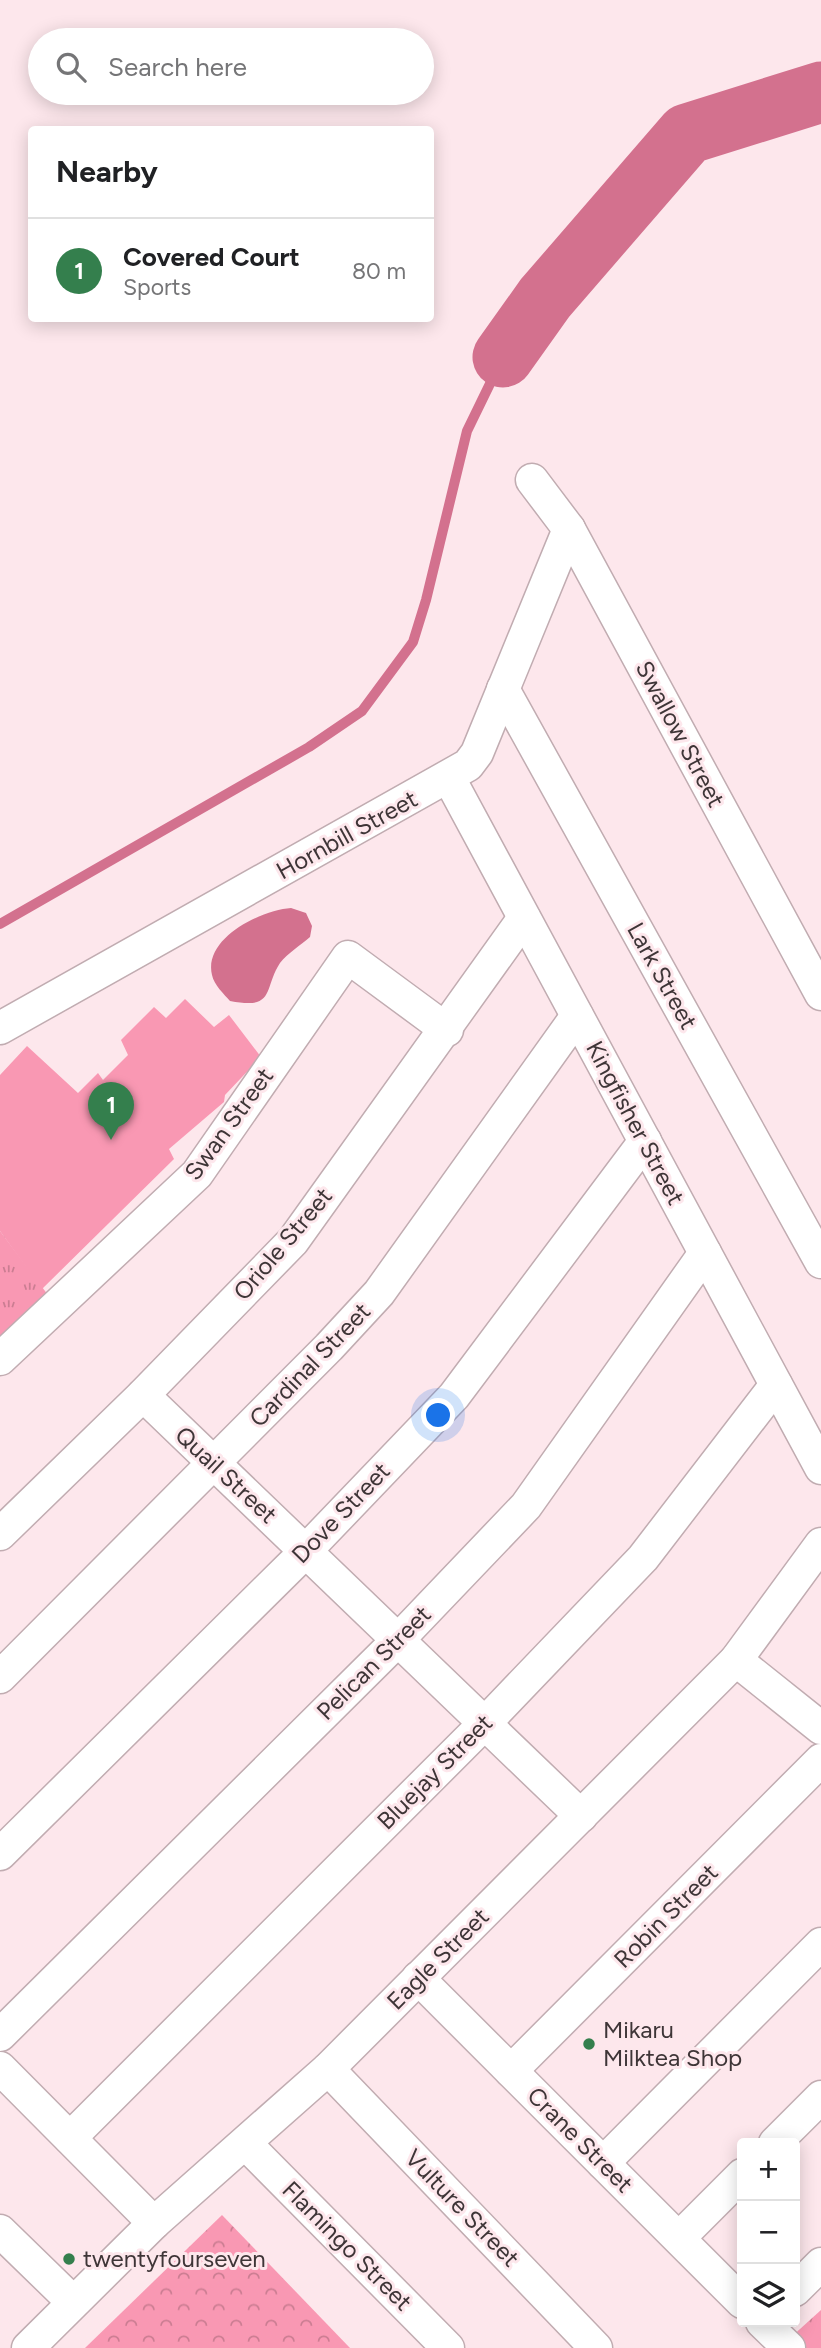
<!DOCTYPE html>
<html lang="en">
<head>
<meta charset="utf-8">
<style>
  body { margin:0; font-family:Figtree,sans-serif; background:#f2f2f2; color:#202124 }
  .controls { position:absolute; right:21px; bottom:21px; display:grid; overflow:hidden; border-radius:7px; box-shadow:0 4px 18px #0003 }
  .controls button { width:63px; height:63px; display:grid; place-items:center; padding:0; border:0; border-bottom:2px solid #e0e0e0; background:#fff; color:#202124; font:35px sans-serif }
  .you { position:absolute; left:439px; top:1416px; width:24px; height:24px; margin:-18px; border:5px solid #fff; border-radius:50%; background:#1a73e8; box-shadow:0 0 0 10px #1a73e833 }
  .badge { display:grid; place-items:center; width:46px; height:46px; border-radius:50%; background:#347f4d; color:#fff; font-size:23px; font-weight:700 }
  .pin { position:absolute; translate:-50% -58px; filter:drop-shadow(0 2px 4px #0008) }
  .pin::after { content:''; position:absolute; top:37px; width:24px; height:21px; background:inherit; clip-path:polygon(0 0,100% 0,50% 100%) }
  .list { margin:0; padding:0; list-style:none }
  h2 { display:flex; justify-content:space-between; align-items:center; height:91px; margin:0; padding:0 28px; font-size:30px }
  h2 small { font-size:23px; font-weight:400; color:#757577 }
  .list li { display:grid; grid-template-columns:46px 1fr auto; gap:21px; align-items:center; box-sizing:border-box; height:105px; padding:0 28px; border-top:2px solid #e0e0e0 }
  .list b { display:block; font-size:26px; white-space:nowrap }
  .list p { margin:0; font-size:23px; white-space:nowrap; color:#757577 }
  .list em { font-size:23px; font-style:normal; color:#757577 }
  .icon { flex:none; width:38px; height:38px; fill:none; stroke:currentColor; stroke-width:2; stroke-linecap:round; stroke-linejoin:round }
  .map { position:relative; flex:none; width:821px; height:2348px; overflow:hidden }
  .search { position:absolute; background:#fff; box-shadow:0 4px 18px #0003; left:28px; top:28px; width:406px; height:77px; display:flex; align-items:center; gap:18px; box-sizing:border-box; padding:0 24px; border-radius:38px; color:#757577; font-size:26px }
  .panel { position:absolute; background:#fff; box-shadow:0 4px 18px #0003; left:28px; top:126px; width:406px; height:196px; border-radius:7px }
  .map>svg:first-child { display:block }
  .grass { fill:#f998b3 }
  .forest { fill:url(#forest-crowns) }
  .park { fill:url(#park-tufts) }
  .water { fill:#d3718e }
  .lines { fill:none; stroke-linecap:round; stroke-linejoin:round }
  .stream { stroke:#d3718e; stroke-width:10 }
  .river { stroke:#d3718e; stroke-width:61 }
  .street-casing { stroke:#c1acb1; stroke-width:35 }
  .street { stroke:#fff; stroke-width:32 }
  .poi-dot { fill:#347f4d; stroke:#fde7ec; stroke-width:2.5 }
  .labels { text-anchor:middle; stroke-width:6; stroke-linejoin:round; paint-order:stroke }
  .street-label { font-size:24px; fill:#3e3537; stroke:#fde7ec }
  .poi-label { font-size:24px; fill:#3e3537; stroke:#fde7ec; text-anchor:start }
</style>
</head>
<body>
<div class="map">
<svg width="821" height="2348" viewBox="0 0 821 2348">
  <defs>
    <pattern id="forest-crowns" width="20" height="18" patternUnits="userSpaceOnUse" patternTransform="scale(1.75)"><rect width="20" height="18" fill="#f998b3"/><path d="M2 6a3 3 0 1 1 6 0M12 15a3 3 0 1 1 6 0" fill="none" stroke="#cb7d92"/></pattern>
    <pattern id="park-tufts" width="24" height="20" patternUnits="userSpaceOnUse" patternTransform="scale(1.75)"><rect width="24" height="20" fill="#f998b3"/><path d="M3 7l-1-3M5 7V3M7 7l1-3M15 17l-1-3M17 17v-4M19 17l1-3" fill="none" stroke="#cb7d92"/></pattern>
  </defs>
  <rect width="100%" height="100%" fill="#fde7ec"/>
  <!-- grass -->
  <polygon class="grass" points="185,999 214,1027 229,1015 261,1057 225,1095 224,1102 169,1149 174,1159 42,1289 0,1231 0,1075 27,1046 78,1093 98,1073 103,1080 128,1055 121,1040 154,1007 166,1018"/>
  <!-- forest -->
  <polygon class="forest" points="222,2215 350,2348 85,2348"/>
  <!-- park -->
  <g class="park">
    <polygon points="0,1231 51,1299 0,1350"/>
    <polygon points="821,2310 821,2348 779,2348"/>
  </g>
  <!-- water -->
  <path class="water" d="M 291,908 L 306,913 L 312,926 L 310,937 C 301,945 288,953 280,963 C 263,989 276,1010 230,1001 C 224,994 214,985 212,975 C 203,938 262,910 291,908 Z"/>
  <g class="lines">
    <!-- stream -->
    <polyline class="stream" points="0,924 309,747 362,711 413,642 426,600 467,431 503,357"/>
    <!-- river -->
    <polyline class="river" points="503,357 545,298 687,134 821,92"/>
    <defs>
      <g id="street">
        <polyline points="532,480 569,529 821,994"/>
        <polyline points="503,689 821,1262"/>
        <polyline points="449,778 821,1468"/>
        <polyline points="0,1028 468,765 477,753 569,529"/>
        <polyline points="0,1359 197,1174 348,957 447,1030"/>
        <polyline points="143,1395 581,1816"/>
        <polyline points="0,1534 143,1395 293,1241 524,918"/>
        <polyline points="736,1660 821,1728"/>
        <polyline points="0,1677 329,1347 379,1293 577,1016"/>
        <polyline points="0,1854 294,1563 454,1396 645,1141"/>
        <polyline points="418,1978 742,2302"/>
        <polyline points="0,2035 398,1640 526,1506 705,1253"/>
        <polyline points="0,2068 154,2223"/>
        <polyline points="328,2069 596,2348"/>
        <polyline points="511,2071 821,1760"/>
        <polyline points="70,2138 485,1723 643,1558 776,1385"/>
        <polyline points="775,2143 821,2097"/>
        <polyline points="246,2144 448,2348"/>
        <polyline points="603,2163 821,1944"/>
        <polyline points="0,2231 73,2302"/>
        <polyline points="679,2238 742,2175"/>
        <polyline points="795,2290 821,2264"/>
        <polyline points="762,2322 789,2348"/>
        <polyline points="28,2348 154,2223 328,2069 736,1660 821,1544"/>
      </g>
    </defs>
    <!-- street casing -->
    <use href="#street" class="street-casing"/>
    <!-- street -->
    <use href="#street" class="street"/>
  </g>
  <!-- markers -->
  <g class="poi-dot">
    <circle cx="589" cy="2044" r="7"/>
    <circle cx="69" cy="2259" r="7"/>
  </g>
  <g class="labels">
    <!-- street labels -->
    <g class="street-label">
      <text transform="translate(680 734) rotate(62)" y="8">Swallow Street</text>
      <text transform="translate(347 835) rotate(-29)" y="8">Hornbill Street</text>
      <text transform="translate(662 976) rotate(61)" y="8">Lark Street</text>
      <text transform="translate(635 1123) rotate(62)" y="8">Kingfisher Street</text>
      <text transform="translate(229 1124) rotate(-54)" y="8">Swan Street</text>
      <text transform="translate(283 1244) rotate(-50)" y="8">Oriole Street</text>
      <text transform="translate(310 1365) rotate(-46)" y="8">Cardinal Street</text>
      <text transform="translate(226 1475) rotate(43)" y="8">Quail Street</text>
      <text transform="translate(341 1513) rotate(-46)" y="8">Dove Street</text>
      <text transform="translate(374 1663) rotate(-45)" y="8">Pelican Street</text>
      <text transform="translate(435 1772) rotate(-45)" y="8">Bluejay Street</text>
      <text transform="translate(666 1916) rotate(-45)" y="8">Robin Street</text>
      <text transform="translate(438 1959) rotate(-45)" y="8">Eagle Street</text>
      <text transform="translate(580 2140) rotate(45)" y="8">Crane Street</text>
      <text transform="translate(462 2208) rotate(46)" y="8">Vulture Street</text>
      <text transform="translate(347 2246) rotate(45)" y="8">Flamingo Street</text>
    </g>
    <!-- poi labels -->
    <g class="poi-label">
      <text x="603" y="2038">Mikaru<tspan x="603" dy="28">Milktea Shop</tspan></text>
      <text x="83" y="2267">twentyfourseven</text>
    </g>
  </g>
</svg>
<div class="controls">
<button>+</button>
<button>−</button>
<button><svg class="icon" aria-label="layers" viewBox="0 0 24 24"><path d="M12 4l9 5-9 5-9-5zM3 14l9 5 9-5"/></svg></button>
</div>
<div class="you"></div>
<div class="pin badge" style="left:111px;top:1140px">1</div>
<div class="search"><svg class="icon" aria-label="search" viewBox="0 0 24 24"><circle cx="10" cy="10" r="6"/><path d="M15 15l6 6"/></svg>Search here</div>
<section class="panel">
<h2>Nearby<small></small></h2>
<ul class="list">
<li><span class="badge">1</span><div><b>Covered Court</b><p>Sports</p></div><em>80 m</em></li>
</ul>
</section>
</div>
</body>
</html>
